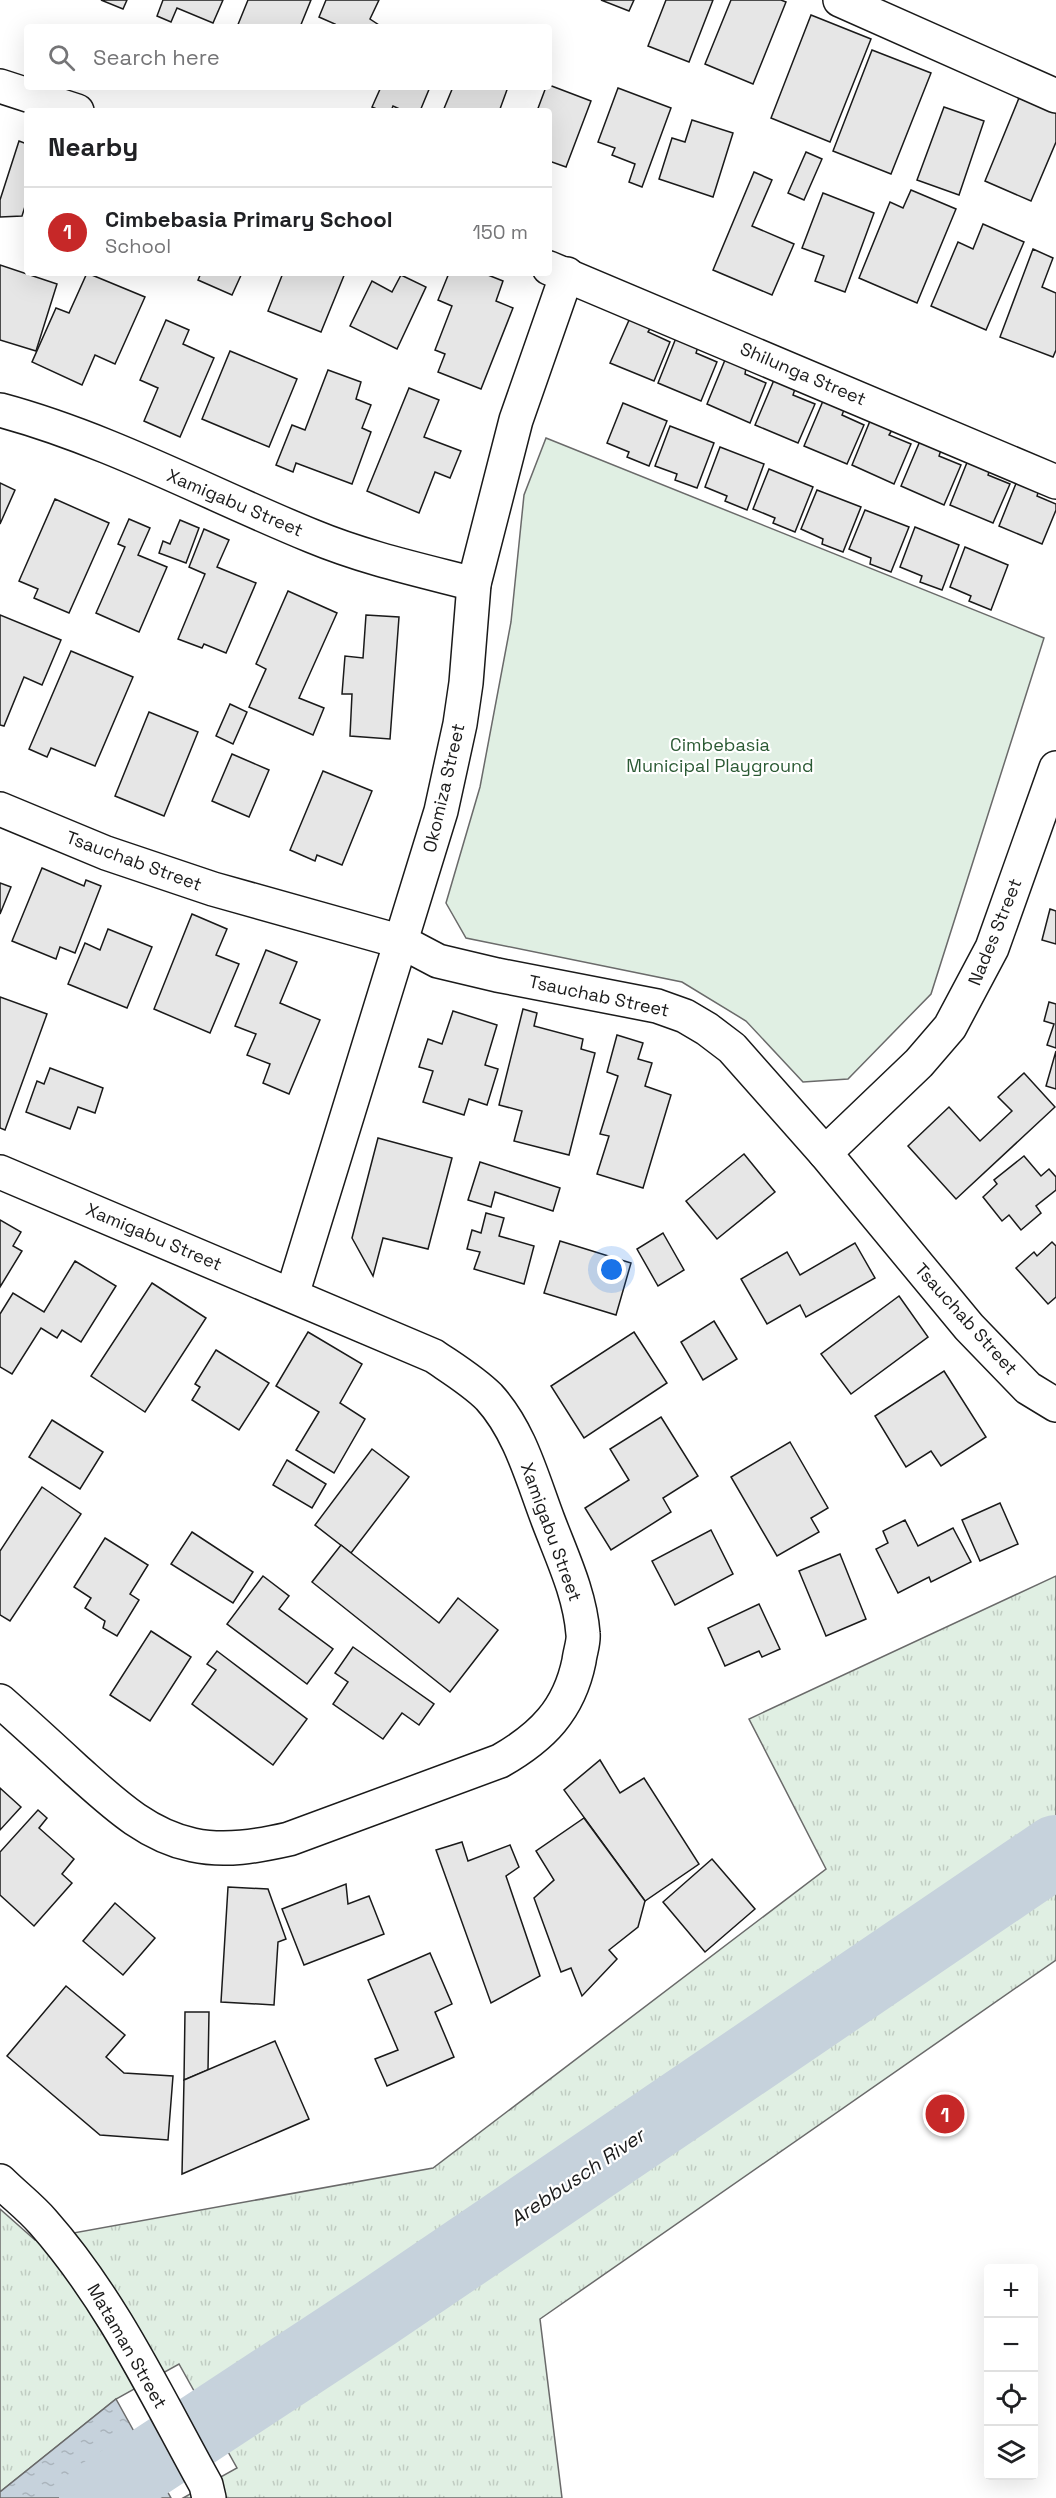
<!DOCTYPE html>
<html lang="en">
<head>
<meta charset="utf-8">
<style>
  body { margin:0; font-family:"Space Grotesk",sans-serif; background:#f2f2f2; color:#202124 }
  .controls { position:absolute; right:18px; bottom:18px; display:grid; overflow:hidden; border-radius:6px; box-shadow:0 6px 24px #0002 }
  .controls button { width:54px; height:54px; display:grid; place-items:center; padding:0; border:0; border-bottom:2px solid #e0e0e0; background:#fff; color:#202124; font:30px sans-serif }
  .you { position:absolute; left:612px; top:1270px; width:21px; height:21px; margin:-15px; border:4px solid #fff; border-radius:50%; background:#1a73e8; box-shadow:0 0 0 9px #1a73e833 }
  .badge { display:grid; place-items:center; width:39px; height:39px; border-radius:50%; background:#c62828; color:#fff; font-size:20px; font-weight:700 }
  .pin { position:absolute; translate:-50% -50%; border:3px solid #fff; box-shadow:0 2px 6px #0006 }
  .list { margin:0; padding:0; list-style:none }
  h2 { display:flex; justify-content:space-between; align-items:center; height:78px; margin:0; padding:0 24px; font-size:26px }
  h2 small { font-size:20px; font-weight:400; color:#757577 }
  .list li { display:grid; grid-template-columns:39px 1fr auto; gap:18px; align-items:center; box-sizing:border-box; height:90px; padding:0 24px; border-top:2px solid #e0e0e0 }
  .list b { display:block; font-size:22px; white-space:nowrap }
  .list p { margin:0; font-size:20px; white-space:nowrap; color:#757577 }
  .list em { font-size:20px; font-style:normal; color:#757577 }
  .icon { flex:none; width:33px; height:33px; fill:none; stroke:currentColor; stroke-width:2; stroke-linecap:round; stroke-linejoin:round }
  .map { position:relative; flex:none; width:1056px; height:2498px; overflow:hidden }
  .search { position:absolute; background:#fff; box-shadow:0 6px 24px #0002; left:24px; top:24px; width:528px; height:66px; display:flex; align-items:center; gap:15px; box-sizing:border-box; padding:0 21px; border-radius:6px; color:#757577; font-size:22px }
  .panel { position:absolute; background:#fff; box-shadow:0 6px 24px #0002; left:24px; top:108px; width:528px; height:168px; border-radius:6px }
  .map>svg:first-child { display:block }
  .grass { fill:url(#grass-tufts); stroke:#6a6a6a; stroke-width:1.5 }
  .park { fill:#e0efe3; stroke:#6a6a6a; stroke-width:1.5 }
  .water { fill:url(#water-ripples); stroke:#6a6a6a; stroke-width:1.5 }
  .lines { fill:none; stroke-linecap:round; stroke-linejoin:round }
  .river { stroke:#c6d2dc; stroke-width:72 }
  .building { fill:#e6e6e6; stroke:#1a1a1a; stroke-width:1.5 }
  .minor-casing { stroke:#1a1a1a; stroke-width:36 }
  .minor { stroke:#fff; stroke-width:33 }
  .labels { text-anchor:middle; stroke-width:4.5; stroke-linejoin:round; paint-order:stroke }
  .street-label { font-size:18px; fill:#1a1a1a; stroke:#fff }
  .park-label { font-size:18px; fill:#2b5a34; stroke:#fff }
  .water-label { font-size:20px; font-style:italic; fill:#1a1a1a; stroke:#fff }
</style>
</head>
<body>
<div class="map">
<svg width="1056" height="2498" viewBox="0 0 1056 2498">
  <defs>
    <pattern id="grass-tufts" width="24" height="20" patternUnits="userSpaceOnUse" patternTransform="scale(1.5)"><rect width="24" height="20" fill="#e0efe3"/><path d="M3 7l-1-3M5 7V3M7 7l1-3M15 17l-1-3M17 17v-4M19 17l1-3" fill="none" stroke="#c0ccc2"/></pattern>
    <pattern id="water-ripples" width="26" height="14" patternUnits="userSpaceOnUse" patternTransform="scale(1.5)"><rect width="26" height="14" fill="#c6d2dc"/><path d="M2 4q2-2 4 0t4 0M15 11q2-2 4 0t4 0" fill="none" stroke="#aab4bc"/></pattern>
  </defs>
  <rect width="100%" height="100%" fill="#fff"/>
  <!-- grass -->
  <polygon class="grass" points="1056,1576 1056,1960 540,2319 562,2498 183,2498 237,2468 179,2364 116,2399 0,2492 0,2209 35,2240 433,2168 826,1869 749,1719"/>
  <!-- park -->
  <polygon class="park" points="546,438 1044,638 931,994 848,1079 803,1082 746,1021 682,982 466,938 446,903 480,787 511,622 524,495"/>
  <!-- water -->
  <polygon class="water" points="116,2399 171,2498 0,2498 0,2492"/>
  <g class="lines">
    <!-- river -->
    <polyline class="river" points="95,2498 375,2314 1056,1851"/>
  </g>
  <!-- building -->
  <g class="building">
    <polygon points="101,0 127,0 123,9"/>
    <polygon points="163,0 223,0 213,23 177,8 171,22 157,16"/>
    <polygon points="248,0 311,0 300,27 237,27"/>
    <polygon points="326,0 379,0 370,19 382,27 333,27 335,24 319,17"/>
    <polygon points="601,0 634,0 629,11"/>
    <polygon points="666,0 713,0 689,62 648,46"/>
    <polygon points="731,0 781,0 786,2 753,84 705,64"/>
    <polygon points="811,15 871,39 830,142 771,118"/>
    <polygon points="872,50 931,73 891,174 833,151"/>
    <polygon points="549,85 591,101 566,167 549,161 549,111 537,111 546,87 549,87"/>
    <polygon points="381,87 430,87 420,111 404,111 393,106 391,111 381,111 372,107"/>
    <polygon points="453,87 508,87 500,109 502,111 443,111"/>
    <polygon points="618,88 671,108 642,187 629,182 635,164 612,155 615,148 598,142"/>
    <polygon points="1019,98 1056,113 1056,142 1031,201 985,181"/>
    <polygon points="944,107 984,121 959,195 917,180"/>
    <polygon points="692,120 733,133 713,197 659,179 672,138 685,142"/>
    <polygon points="19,141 27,144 27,200 22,216 0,217 0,200"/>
    <polygon points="806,152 822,159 804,200 788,193"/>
    <polygon points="754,172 772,180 752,226 794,244 772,295 713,270"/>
    <polygon points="911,190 956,209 917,303 859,278 890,202 903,208"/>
    <polygon points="823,193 874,213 845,292 815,281 824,256 802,248"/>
    <polygon points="983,224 1024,242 986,330 931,306 958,242 973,249"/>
    <polygon points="1033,249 1053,258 1042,287 1056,293 1056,350 1053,357 1000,337"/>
    <polygon points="0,265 57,284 36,351 0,340"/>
    <polygon points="87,273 145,297 115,364 95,355 82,385 32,362 56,308 69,313"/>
    <polygon points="201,273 242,273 232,295 198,280"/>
    <polygon points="283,273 345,273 321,332 268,311"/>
    <polygon points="449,273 483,273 503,281 496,301 513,308 481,389 438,372 445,354 435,350 452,306 438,300"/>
    <polygon points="401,275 426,287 397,349 350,326 372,281 392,292"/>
    <polygon points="630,318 651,327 648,332 670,342 654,381 610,363"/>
    <polygon points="166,320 189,330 183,344 214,358 180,437 144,421 158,388 140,380"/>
    <polygon points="676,338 698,347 696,353 717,362 701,401 658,383"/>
    <polygon points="230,351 297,379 269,447 202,419"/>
    <polygon points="725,360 746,368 745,374 766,383 750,423 707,404"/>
    <polygon points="328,370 361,382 356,399 371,405 362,428 371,432 352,484 296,463 293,472 276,465 292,425 305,430"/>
    <polygon points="774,380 795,389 793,395 815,404 798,443 755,425"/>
    <polygon points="409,388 439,400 424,437 461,451 450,478 435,472 419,513 367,491"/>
    <polygon points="823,401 844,410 842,415 864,425 847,464 804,446"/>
    <polygon points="623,403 667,421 649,466 627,457 629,452 607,443"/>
    <polygon points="870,421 892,430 889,435 911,444 894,484 852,465"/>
    <polygon points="670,426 714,443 697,488 675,480 677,474 655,466"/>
    <polygon points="920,441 941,450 939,456 961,465 944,505 901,486"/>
    <polygon points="720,447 764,464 747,510 725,501 727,496 705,487"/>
    <polygon points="968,460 990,469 988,475 1010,484 993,523 950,505"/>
    <polygon points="769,469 813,487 795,532 773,523 775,518 753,509"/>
    <polygon points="1017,481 1039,490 1037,496 1056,504 1056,510 1042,544 999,526"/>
    <polygon points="0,483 15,490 0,524"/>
    <polygon points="817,490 861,507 843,552 822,544 823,539 801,529"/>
    <polygon points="55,499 109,523 69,613 34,598 38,589 19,581"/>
    <polygon points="865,510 909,527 891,572 870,564 871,558 849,549"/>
    <polygon points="129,519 150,528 138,555 167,567 139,632 96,613 125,547 118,544"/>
    <polygon points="180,520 199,528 186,563 159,553 163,541 170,544"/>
    <polygon points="915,527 959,545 942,590 920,582 922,576 900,567"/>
    <polygon points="204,529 229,540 217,567 256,583 226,653 204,644 202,648 178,639 205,574 189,567"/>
    <polygon points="965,547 1008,565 991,610 969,601 971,596 950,587"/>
    <polygon points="288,591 337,613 299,698 324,708 313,735 249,707 266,669 256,664"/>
    <polygon points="0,615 61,640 42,685 24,677 4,726 0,725"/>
    <polygon points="366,615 399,617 390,739 350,736 352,694 342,694 345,656 363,658"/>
    <polygon points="71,651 133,677 95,766 51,748 47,757 29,749"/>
    <polygon points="230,704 247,712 233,744 216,736"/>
    <polygon points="149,712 198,732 164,816 115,796"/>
    <polygon points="232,754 269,770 249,817 212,801"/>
    <polygon points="323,771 372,791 342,865 317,855 315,861 290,850"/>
    <polygon points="42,868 84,886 86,880 101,886 75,953 60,947 56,959 12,941"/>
    <polygon points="0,883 11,887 0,914"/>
    <polygon points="1050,909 1056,911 1056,944 1042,940"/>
    <polygon points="192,914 227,929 216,955 239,964 210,1033 154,1009"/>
    <polygon points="108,929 152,947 127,1008 68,984 85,943 100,950"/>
    <polygon points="266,950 297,962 280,1003 320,1020 289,1094 263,1083 270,1064 247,1055 256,1034 235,1026"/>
    <polygon points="0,997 47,1014 5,1130 0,1128"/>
    <polygon points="1049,1002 1056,1004 1056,1048 1047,1045 1054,1024 1044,1021"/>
    <polygon points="523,1009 537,1013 534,1026 583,1039 581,1049 595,1053 569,1155 514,1141 522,1111 499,1105"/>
    <polygon points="453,1011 497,1025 485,1065 498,1069 487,1105 469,1099 464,1115 423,1102 433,1071 419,1067 428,1039 442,1044"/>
    <polygon points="617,1035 643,1043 638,1059 652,1063 645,1086 671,1095 643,1188 597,1174 609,1136 600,1134 618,1076 607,1072"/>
    <polygon points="1056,1051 1056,1089 1046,1086"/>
    <polygon points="50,1068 103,1088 95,1113 78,1107 70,1129 26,1112 37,1081 44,1084"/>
    <polygon points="1024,1073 1055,1107 956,1199 908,1146 949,1107 980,1141 1012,1111 998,1097"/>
    <polygon points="378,1138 452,1158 428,1249 383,1238 373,1276 352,1238"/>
    <polygon points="744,1154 775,1192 717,1239 686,1201"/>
    <polygon points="1024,1156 1041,1176 1049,1169 1056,1177 1056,1190 1036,1206 1041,1213 1021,1230 1009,1215 1002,1221 983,1197 997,1184 994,1180"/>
    <polygon points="480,1162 560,1188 553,1211 495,1192 491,1207 468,1200"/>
    <polygon points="486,1213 504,1218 499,1236 534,1246 524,1284 474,1269 480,1252 467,1249 472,1230 481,1233"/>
    <polygon points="0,1220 21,1232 13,1246 22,1251 0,1287"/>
    <polygon points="663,1233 684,1270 658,1286 637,1249"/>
    <polygon points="560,1241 631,1263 616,1315 544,1293"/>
    <polygon points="1052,1242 1056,1246 1056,1297 1048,1304 1016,1268 1034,1252 1037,1256"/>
    <polygon points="855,1243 875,1278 806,1317 800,1305 767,1324 741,1279 787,1252 800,1275"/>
    <polygon points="75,1261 116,1286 81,1342 62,1330 57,1338 41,1328 12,1374 0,1367 0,1314 13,1293 44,1312"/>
    <polygon points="152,1283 206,1318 145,1412 91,1376"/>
    <polygon points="899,1296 928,1337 851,1394 821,1354"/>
    <polygon points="714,1321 737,1359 703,1380 681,1342"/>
    <polygon points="308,1332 362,1364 340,1403 365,1419 334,1473 296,1450 319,1412 276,1386"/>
    <polygon points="634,1332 667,1383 584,1438 551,1386"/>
    <polygon points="216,1350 269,1383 239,1430 192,1400 200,1387 195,1384"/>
    <polygon points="944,1371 986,1437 941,1466 931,1451 906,1467 875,1416"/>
    <polygon points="661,1417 698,1476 663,1498 671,1512 611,1550 585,1508 629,1480 610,1449"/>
    <polygon points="52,1420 103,1452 80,1489 29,1457"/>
    <polygon points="790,1442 828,1508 811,1518 819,1532 777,1556 731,1477"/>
    <polygon points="372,1449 409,1477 351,1553 315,1525"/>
    <polygon points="287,1460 326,1484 312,1508 273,1485"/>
    <polygon points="42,1487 81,1514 10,1621 0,1615 0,1551"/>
    <polygon points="1000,1503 1018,1544 980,1561 962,1520"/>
    <polygon points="905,1520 918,1546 953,1528 971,1562 931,1582 929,1577 898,1593 876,1549 888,1543 883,1531"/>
    <polygon points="711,1530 733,1574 675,1605 652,1561"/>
    <polygon points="192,1532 253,1572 233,1603 171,1564"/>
    <polygon points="105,1538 148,1565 130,1594 139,1600 117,1636 103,1628 105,1621 85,1608 91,1598 74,1587"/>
    <polygon points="341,1545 439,1623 458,1598 498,1630 450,1692 312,1582"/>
    <polygon points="840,1554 866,1619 826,1636 799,1571"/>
    <polygon points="263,1576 289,1596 279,1609 333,1649 307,1684 227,1624"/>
    <polygon points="759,1604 780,1649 762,1657 759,1651 725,1666 708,1628"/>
    <polygon points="151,1631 191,1657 150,1721 110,1695"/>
    <polygon points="353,1647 434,1704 419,1725 402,1713 383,1739 333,1704 348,1682 335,1673"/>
    <polygon points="217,1651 307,1719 273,1765 192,1704 216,1670 207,1664"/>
    <polygon points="600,1760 620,1793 644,1778 699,1864 645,1901 564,1790"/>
    <polygon points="0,1788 21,1807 0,1830"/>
    <polygon points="38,1810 47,1818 39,1828 74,1859 62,1874 72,1883 34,1926 0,1895 0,1852"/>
    <polygon points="584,1818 645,1901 638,1927 609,1950 617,1959 582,1996 571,1968 561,1972 534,1898 554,1880 536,1851"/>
    <polygon points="462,1842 468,1861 510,1845 519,1867 506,1876 540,1976 491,2003 436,1850"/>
    <polygon points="712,1859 755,1909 705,1952 663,1902"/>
    <polygon points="346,1884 348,1904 369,1896 384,1934 304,1965 282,1909"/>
    <polygon points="228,1887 268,1889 286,1939 278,1942 274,2005 221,2002"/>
    <polygon points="115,1903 155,1938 123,1975 83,1941"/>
    <polygon points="430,1953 452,2004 435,2012 454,2057 387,2086 375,2059 398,2050 368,1980"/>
    <polygon points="66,1986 125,2035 106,2057 124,2073 173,2076 168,2140 100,2135 7,2056"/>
    <polygon points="185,2012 209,2012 208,2070 184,2080"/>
    <polygon points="275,2041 309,2119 182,2174 184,2080"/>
  </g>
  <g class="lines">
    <defs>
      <g id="minor">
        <polyline points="840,0 1056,96"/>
        <polyline points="0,86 77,111"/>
        <polyline points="549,268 1056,482"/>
        <path d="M 0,410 C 108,439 209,494 312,536 C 365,558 420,570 474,584"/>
        <polyline points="0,809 106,853 213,889 402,942 438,961 497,975 657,1006 685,1016 707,1029 732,1048 825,1153 969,1327 1028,1388 1056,1405"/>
        <polyline points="825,1153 919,1063 950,1027 992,948 1056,768"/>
        <path d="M 0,1172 L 434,1356 C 453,1369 473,1381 489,1397 C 520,1431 532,1478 548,1520 C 562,1557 580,1594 583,1634 C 584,1642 580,1652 579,1661 C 569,1710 542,1737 500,1761 L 289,1839 C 258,1846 225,1852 193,1845 C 145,1835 111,1801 75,1769 C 50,1746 25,1723 0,1701"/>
        <polyline points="292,1295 441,811 460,724 466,683 474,584 516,420 567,274"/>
        <path d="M 0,2181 C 14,2195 30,2207 43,2222 C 112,2300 156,2395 206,2485 L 209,2498"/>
      </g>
    </defs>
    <!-- minor casing -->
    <use href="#minor" class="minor-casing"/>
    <!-- minor -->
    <use href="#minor" class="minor"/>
  </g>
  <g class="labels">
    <!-- street labels -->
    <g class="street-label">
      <text transform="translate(803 374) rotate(23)" y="6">Shilunga Street</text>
      <text transform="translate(235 503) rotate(23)" y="6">Xamigabu Street</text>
      <text transform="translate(444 788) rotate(-77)" y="6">Okomiza Street</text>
      <text transform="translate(134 861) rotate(20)" y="6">Tsauchab Street</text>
      <text transform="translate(995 932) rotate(-68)" y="6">Nades Street</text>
      <text transform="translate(599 996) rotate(12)" y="6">Tsauchab Street</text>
      <text transform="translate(154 1237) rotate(23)" y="6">Xamigabu Street</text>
      <text transform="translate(966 1319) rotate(48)" y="6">Tsauchab Street</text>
      <text transform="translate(551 1532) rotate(70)" y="6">Xamigabu Street</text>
      <text transform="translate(127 2346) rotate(60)" y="6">Mataman Street</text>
    </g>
    <!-- park labels -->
    <g class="park-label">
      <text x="720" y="751">Cimbebasia<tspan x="720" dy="21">Municipal Playground</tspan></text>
    </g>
    <!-- water labels -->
    <g class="water-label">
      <text transform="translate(577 2177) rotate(-34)" y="7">Arebbusch River</text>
    </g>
  </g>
</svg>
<div class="controls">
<button>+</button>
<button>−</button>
<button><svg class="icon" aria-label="locate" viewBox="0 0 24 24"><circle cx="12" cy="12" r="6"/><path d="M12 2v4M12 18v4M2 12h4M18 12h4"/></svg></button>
<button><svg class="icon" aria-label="layers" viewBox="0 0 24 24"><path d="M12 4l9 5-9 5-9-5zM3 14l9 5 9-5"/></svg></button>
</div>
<div class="you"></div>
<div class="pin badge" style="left:945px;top:2114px">1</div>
<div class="search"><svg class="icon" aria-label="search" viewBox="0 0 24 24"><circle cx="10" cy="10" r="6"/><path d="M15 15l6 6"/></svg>Search here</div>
<section class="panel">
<h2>Nearby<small></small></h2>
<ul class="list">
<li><span class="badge">1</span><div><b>Cimbebasia Primary School</b><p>School</p></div><em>150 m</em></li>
</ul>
</section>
</div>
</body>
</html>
